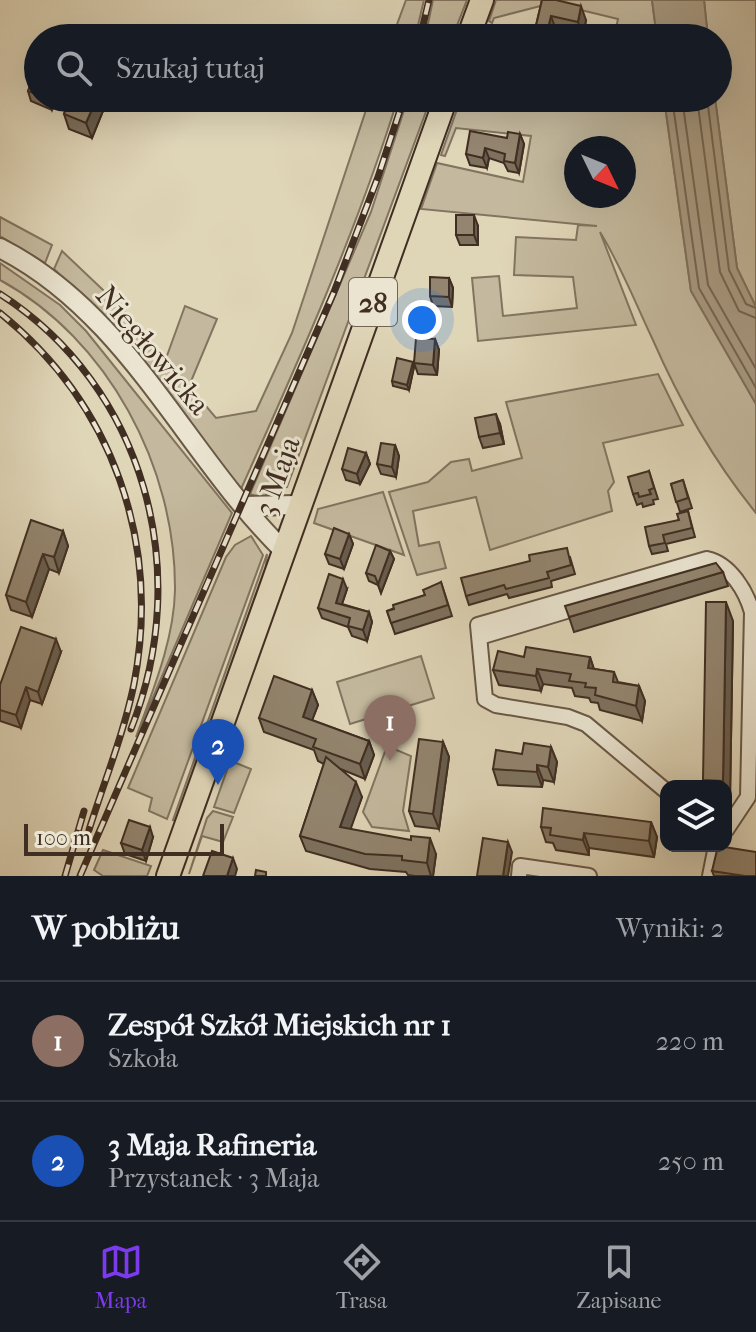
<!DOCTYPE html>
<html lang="pl">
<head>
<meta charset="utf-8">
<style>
  body { margin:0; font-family:"IM FELL French Canon",serif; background:#242831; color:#f1f3f6 }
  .controls { position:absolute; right:24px; bottom:24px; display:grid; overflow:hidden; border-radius:16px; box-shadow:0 8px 32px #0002 }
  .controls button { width:72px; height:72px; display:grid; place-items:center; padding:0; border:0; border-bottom:2px solid #363941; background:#171b24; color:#f1f3f6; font:40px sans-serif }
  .compass { position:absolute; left:564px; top:136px; width:72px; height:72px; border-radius:50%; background:#171b24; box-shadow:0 8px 32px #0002; rotate:133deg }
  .scale { position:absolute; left:24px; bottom:20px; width:200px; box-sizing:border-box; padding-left:8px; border:4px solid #402e22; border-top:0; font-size:22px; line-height:28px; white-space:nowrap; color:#402e22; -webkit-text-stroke:6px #eae4d0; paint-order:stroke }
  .you { position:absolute; left:422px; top:320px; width:28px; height:28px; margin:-20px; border:6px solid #fff; border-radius:50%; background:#1a73e8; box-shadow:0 0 0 12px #1a73e833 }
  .badge { display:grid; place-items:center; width:52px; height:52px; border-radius:50%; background:#7c3aed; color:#fff; font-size:26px; font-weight:700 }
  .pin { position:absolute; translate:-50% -66px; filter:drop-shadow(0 2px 4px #0008) }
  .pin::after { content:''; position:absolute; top:42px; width:28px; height:24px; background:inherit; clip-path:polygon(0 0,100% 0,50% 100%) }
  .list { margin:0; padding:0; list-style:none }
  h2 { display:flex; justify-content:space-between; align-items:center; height:104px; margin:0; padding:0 32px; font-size:34px }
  h2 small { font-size:26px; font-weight:400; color:#9ea1a6 }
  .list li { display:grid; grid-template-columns:52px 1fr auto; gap:24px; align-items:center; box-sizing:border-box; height:120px; padding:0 32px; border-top:2px solid #363941 }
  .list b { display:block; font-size:30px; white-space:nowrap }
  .list p { margin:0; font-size:26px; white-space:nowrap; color:#9ea1a6 }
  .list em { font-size:26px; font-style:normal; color:#9ea1a6 }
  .icon { flex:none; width:44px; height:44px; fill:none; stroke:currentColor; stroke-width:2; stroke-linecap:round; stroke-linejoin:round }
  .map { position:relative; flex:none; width:756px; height:876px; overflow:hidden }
  .search { position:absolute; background:#171b24; box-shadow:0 8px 32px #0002; left:24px; right:24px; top:24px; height:88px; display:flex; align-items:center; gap:20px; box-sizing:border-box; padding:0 28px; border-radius:44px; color:#9ea1a6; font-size:30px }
  .sheet { height:344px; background:#171b24 }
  nav { display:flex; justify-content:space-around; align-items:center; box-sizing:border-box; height:112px; border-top:2px solid #363941; background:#171b24; font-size:22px; color:#9ea1a6 }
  nav a { display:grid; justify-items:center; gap:4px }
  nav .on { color:#7c3aed }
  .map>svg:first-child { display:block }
  .green { fill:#c4b99e; stroke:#827460; stroke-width:2; fill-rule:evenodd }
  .water { fill:#a99c84; stroke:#7f705d; stroke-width:2 }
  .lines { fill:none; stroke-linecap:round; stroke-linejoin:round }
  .shore { stroke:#746553; stroke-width:2 }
  .minor-casing { stroke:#685847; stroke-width:18 }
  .tertiary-casing { stroke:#685847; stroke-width:22 }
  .primary-casing { stroke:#402e22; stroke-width:26 }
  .minor { stroke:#eae4d0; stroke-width:14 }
  .tertiary { stroke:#eae4d0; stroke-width:18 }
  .primary { stroke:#dfd5b7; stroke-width:22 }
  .rail-casing { stroke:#402e22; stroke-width:7 }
  .rail { stroke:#eae4d0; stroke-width:4; stroke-dasharray:12; stroke-linecap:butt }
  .wall { fill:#7e725f; stroke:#402e22; stroke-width:2 }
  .shaded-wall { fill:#675d4e; stroke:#402e22; stroke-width:2 }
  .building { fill:#93856f; stroke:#402e22; stroke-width:2 }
  .labels { text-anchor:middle; stroke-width:6; stroke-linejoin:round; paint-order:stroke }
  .shield { fill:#eae4d0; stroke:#736556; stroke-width:2 }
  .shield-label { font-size:28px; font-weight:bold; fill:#402e22 }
  .street-label { font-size:30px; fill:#402e22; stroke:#eae4d0 }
</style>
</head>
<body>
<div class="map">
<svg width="756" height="876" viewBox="0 0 756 876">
  <rect width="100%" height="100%" fill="#dfd5b7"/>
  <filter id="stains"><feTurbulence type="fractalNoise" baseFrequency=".0025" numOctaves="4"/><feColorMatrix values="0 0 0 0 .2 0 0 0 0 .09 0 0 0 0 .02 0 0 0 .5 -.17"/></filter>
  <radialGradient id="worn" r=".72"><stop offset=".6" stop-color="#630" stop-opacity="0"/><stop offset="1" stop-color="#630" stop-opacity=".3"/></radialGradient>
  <!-- green -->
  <g class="green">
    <polygon points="406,0 424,0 415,38 392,38"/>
    <polygon points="433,0 467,0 452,38 425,38"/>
    <polygon points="496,0 652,0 657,38 614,38 618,19 552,3 494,18 492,23 489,21"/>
    <polygon points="704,0 756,0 756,307 737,268 715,98 718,98 718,38 708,38"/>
    <path d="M 370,98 L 398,98 C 356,233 299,360 241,489 L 124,338 L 54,269 L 62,251 L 122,308 L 164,364 L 185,306 L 217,319 L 189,386 L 216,418 L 256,411 L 292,333 Z"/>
    <polygon points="408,98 431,98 287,487 267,493 264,499 250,494 371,212"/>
    <path d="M 461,98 L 664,98 L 691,291 L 756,404 L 756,513 C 713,460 679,400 652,338 C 635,302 621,266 600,232 L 636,325 L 478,341 L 472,278 L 499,276 L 503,316 L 577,308 L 573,277 L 514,275 L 516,237 L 576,240 L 578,225 L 597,226 L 421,209 L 437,163 L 523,182 L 531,136 L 456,128 L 445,156 L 441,155 ZM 576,148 L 624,148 L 624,196 L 576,196 Z"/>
    <polygon points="0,217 52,245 45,263 0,236"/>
    <path d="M 0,263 L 60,305 L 86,331 L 232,513 L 136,737 C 153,690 174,640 175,590 C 176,467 108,339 0,280 Z"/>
    <polygon points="658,374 683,425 603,443 614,482 608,491 612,511 490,550 476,497 413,511 419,546 439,542 446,568 417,575 389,492 428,482 451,462 469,459 472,471 522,458 506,402"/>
    <polygon points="383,492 404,555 314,523 318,509"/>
    <polygon points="251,536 263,555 167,819 149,811 152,798 128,788 226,557 235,545"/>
    <polygon points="267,554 266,566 176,821 173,820"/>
    <polygon points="421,656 434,698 350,724 337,682"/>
    <polygon points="387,746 411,756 403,811 409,831 372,827 363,812"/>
    <polygon points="236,763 251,769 234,813 214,807 228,767"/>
    <polygon points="213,811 233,817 223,842 202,836 189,874 207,818"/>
    <polygon points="103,850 151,866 147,876 103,876 94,870"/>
  </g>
  <!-- water -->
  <g class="water">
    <polygon points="652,0 704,0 708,38 657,38"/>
    <polygon points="664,98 715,98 737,268 756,307 756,404 691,291"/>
  </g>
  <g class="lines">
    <!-- shore -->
    <g class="shore">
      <polyline points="672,98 699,288 756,388"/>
      <polyline points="682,98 708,285 756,369"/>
      <polyline points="697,98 720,272 739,311 756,318"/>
      <polyline points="707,98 729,270 746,304 756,308"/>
    </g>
    <defs>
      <g id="minor">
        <polyline points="480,637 583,606"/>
        <path d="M 666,791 L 586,724 L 568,717 L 496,705 L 485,699 L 478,625 L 707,559 C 730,564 746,591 752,612 L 748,797 L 726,830"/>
        <polyline points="519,876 520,866 589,876"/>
        <polyline points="710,876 716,846"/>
      </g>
      <g id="tertiary">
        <path d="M 0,248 C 128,313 184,452 282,549"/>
        <polyline points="246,506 298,505"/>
      </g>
      <g id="primary">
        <polyline points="468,38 482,0"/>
        <polyline points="168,876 446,98"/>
      </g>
    </defs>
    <!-- minor casing -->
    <use href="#minor" class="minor-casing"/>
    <!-- tertiary casing -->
    <use href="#tertiary" class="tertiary-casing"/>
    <!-- primary casing -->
    <use href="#primary" class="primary-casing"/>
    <!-- minor -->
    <use href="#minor" class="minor"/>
    <!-- tertiary -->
    <use href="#tertiary" class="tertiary"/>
    <!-- primary -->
    <use href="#primary" class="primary"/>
    <defs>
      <g id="rail">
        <polyline points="420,38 429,0"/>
        <path d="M 0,294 C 145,387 194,571 131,729"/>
        <path d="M 0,313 C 113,404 161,542 134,684 C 124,733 104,782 89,830"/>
        <polyline points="65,876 84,811"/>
        <polyline points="80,876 334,292 378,177 404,98"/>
      </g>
    </defs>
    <!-- rail casing -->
    <use href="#rail" class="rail-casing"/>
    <!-- rail -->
    <use href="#rail" class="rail"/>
  </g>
  <!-- wall -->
  <g class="wall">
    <polygon points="542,0 586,20 583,36 556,30 554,38 536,38 534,34"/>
    <polygon points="38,73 38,98 57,98 52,110 31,101 28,91"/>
    <polygon points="70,98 102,98 105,106 92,138 69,129 64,114"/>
    <polygon points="520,134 524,144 519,173 508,171 504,163 489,158 487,168 470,165 466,154"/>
    <polygon points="478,226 478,245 460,245 456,235"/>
    <polygon points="449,278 453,288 452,307 433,306 430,296"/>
    <polygon points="435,339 439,350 437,375 418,374 414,363"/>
    <polygon points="413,362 414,367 409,390 393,386 392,381"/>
    <polygon points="500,424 504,444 483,448 479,437"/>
    <polygon points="395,445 399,456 396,477 381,474 377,464"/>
    <polygon points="366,453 370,464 360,484 346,480 342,469"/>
    <polygon points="649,471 658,499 653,500 654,504 643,507 642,503 637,505 633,494"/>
    <polygon points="683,480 692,508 680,512 671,484"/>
    <polygon points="688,511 695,537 666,544 668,551 652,554 649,546"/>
    <polygon points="63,531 68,546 59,573 49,569 32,617 11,610 6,595"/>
    <polygon points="349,534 353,544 344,569 329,564 325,554"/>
    <polygon points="390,551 394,559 381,593 378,585 369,581 366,573"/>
    <polygon points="570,557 575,574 551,581 552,587 509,598 507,594 469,605 466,596"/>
    <polygon points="723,572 728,586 574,632 569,617"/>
    <polygon points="441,582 452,616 395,634 387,611 425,595"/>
    <polygon points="347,589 342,604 369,612 372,622 367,641 352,636 348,627 322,618 318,608"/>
    <polygon points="733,621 730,800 726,800 726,786 705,786 703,780"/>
    <polygon points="61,652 42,704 30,700 21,728 0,721 0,685"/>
    <polygon points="524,657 590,657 594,669 614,672 618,682 639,686 645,701 642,721 600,710 598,703 591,702 589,698 575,696 572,688 543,684 541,691 499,685 493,670"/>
    <polygon points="312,690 318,705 312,720 369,741 374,755 365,779 343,770 362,797 350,829 436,854 433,876 415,876 408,875 406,872 370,869 306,851 300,836 324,764 318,761 314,750 264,732 259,718"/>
    <polygon points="443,742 449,757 439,829 415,826 409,811"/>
    <polygon points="551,747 557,762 554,782 543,780 542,787 498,785 493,769"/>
    <polygon points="651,822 657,837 654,857 589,848 589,855 556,850 553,843 546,842 541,827"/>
    <polygon points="153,837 146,861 125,854 121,843"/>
    <polygon points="712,871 756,876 714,876"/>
  </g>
  <!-- shaded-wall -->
  <g class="shaded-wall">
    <polygon points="581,6 586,20 583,36 578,22"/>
    <polygon points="551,16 556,30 554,38 546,38"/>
    <polygon points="49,98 57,98 52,110 49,100"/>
    <polygon points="97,98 102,98 105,106 92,138 86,123"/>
    <polygon points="520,134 524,144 519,173 515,163"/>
    <polygon points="485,148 489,158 487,168 483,158"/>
    <polygon points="474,215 478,226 478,245 474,235"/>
    <polygon points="449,278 453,288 452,307 449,297"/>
    <polygon points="435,339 439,350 437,375 433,365"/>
    <polygon points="413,362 414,367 409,390 407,385"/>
    <polygon points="496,414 500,424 504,444 500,433"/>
    <polygon points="395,445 399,456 396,477 392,467"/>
    <polygon points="366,453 370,464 360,484 357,474"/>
    <polygon points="63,531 68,546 59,573 54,557"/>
    <polygon points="349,534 353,544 344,569 340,559"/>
    <polygon points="390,551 394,559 381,593 378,584"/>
    <polygon points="43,554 49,569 32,617 26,602"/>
    <polygon points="343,579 347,589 339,613 336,603"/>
    <polygon points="726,602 733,621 730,800 726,786 725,786 723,781"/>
    <polygon points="369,612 372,622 367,641 363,630"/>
    <polygon points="56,639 61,652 42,704 38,692"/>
    <polygon points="590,657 595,673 588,668"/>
    <polygon points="537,669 543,684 541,691 536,676"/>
    <polygon points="639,686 645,701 642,721 636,706"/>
    <polygon points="26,687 30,700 21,728 16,715"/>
    <polygon points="312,690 318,705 308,731 303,717"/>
    <polygon points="369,741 374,755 365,779 360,764"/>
    <polygon points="443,742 449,757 439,829 433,814"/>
    <polygon points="551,747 557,762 554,782 548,767"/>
    <polygon points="537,765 543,780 542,787 537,772"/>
    <polygon points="356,782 362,797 346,842 340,827"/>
    <polygon points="651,822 657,837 654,857 649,841"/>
    <polygon points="150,827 153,837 146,861 142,850"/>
    <polygon points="584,833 589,848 589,855 583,840"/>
    <polygon points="430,838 436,854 433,876 431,876 427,863"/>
    <polygon points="508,842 512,852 508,876 503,876"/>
    <polygon points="233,858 237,869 235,876 227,876"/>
  </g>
  <!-- building -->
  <g class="building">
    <polygon points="542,0 556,0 581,6 578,22 551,16 546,37 534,34"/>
    <polygon points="35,72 38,73 38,95 28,91"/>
    <polygon points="70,98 97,98 86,123 64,114"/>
    <polygon points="470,131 507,138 508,132 520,134 515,163 504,161 505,154 485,148 483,158 466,154"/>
    <rect x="456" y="215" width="18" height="20"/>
    <polygon points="430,277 449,278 449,297 430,296"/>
    <polygon points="416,338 435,339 433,365 414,363"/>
    <polygon points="397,358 413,362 407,385 392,381"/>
    <polygon points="496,414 500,433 479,437 475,418"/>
    <polygon points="381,443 395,445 392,467 377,464"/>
    <polygon points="348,448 366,453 357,474 342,469"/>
    <polygon points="649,471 654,488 649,490 651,494 639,497 638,493 633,494 628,477"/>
    <polygon points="683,480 688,498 676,502 671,484"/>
    <polygon points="688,511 692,528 663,535 665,543 649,546 645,527 679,520 677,514"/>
    <polygon points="31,520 63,531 54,557 43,554 41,559 26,602 6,595"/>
    <polygon points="334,528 349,534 340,559 325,554"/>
    <polygon points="376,545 390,551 378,584 375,576 366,573"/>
    <polygon points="567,548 571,565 547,572 549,578 506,589 504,585 466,596 461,578 530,561 529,555"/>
    <polygon points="716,563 723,572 569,617 565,606"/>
    <polygon points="329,574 343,579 336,603 369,612 363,630 348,626 350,618 318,608"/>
    <polygon points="441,582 448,605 391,623 387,611 394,609 393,605 425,595 423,590"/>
    <polygon points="706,602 726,602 723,781 703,780"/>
    <polygon points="21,627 56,639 38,692 26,687 16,715 0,710 0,685"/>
    <polygon points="526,647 590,657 588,668 614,672 613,682 639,686 636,706 595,695 596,688 585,687 586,683 569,681 571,674 537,669 536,676 493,670 498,651 524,657"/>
    <polygon points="274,676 312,690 303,717 369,741 360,764 313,747 316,739 259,718"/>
    <polygon points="419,739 443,742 433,814 409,811"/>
    <polygon points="524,743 551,747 548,767 537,765 537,772 493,769 496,750 522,754"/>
    <polygon points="326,757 356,782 340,827 411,840 411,836 430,838 427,863 402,860 402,856 365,854 300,836"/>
    <polygon points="543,808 651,822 649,841 584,833 583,840 550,835 551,828 541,827"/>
    <polygon points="129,820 150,827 142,850 121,843"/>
    <polygon points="483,838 508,842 503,876 477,876"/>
    <polygon points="718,846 756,852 756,876 745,876 712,871"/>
    <polygon points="212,851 233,858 227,876 203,876"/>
    <polygon points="256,870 266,872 266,876 255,876"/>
  </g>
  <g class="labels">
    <!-- shield labels -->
    <rect class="shield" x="349" y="278" width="48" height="48" rx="6"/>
    <g class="shield-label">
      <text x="373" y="312">28</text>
    </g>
    <!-- street labels -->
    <g class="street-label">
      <text transform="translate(153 350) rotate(50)" y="10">Niegłowicka</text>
      <text transform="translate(277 476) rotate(-70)" y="10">3 Maja</text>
    </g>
  </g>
  <rect width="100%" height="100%" filter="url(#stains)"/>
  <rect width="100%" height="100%" fill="url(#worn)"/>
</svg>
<div class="controls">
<button><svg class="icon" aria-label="layers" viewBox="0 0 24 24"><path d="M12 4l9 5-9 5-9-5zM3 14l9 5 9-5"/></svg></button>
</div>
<svg class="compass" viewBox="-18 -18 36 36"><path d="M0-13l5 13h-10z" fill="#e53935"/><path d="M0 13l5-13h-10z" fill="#9ea1a6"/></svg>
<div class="scale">100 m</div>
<div class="you"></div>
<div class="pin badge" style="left:390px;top:761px;background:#8d6e63">1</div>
<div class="pin badge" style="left:218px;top:785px;background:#1a4fb4">2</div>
<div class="search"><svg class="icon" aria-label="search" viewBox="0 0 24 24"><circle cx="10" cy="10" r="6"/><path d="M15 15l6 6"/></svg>Szukaj tutaj</div>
</div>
<section class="sheet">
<h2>W pobliżu<small>Wyniki: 2</small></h2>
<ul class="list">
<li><span class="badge" style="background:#8d6e63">1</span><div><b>Zespół Szkół Miejskich nr 1</b><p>Szkoła</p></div><em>220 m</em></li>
<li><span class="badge" style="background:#1a4fb4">2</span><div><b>3 Maja Rafineria</b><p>Przystanek · 3 Maja</p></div><em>250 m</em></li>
</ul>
</section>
<nav>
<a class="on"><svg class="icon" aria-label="map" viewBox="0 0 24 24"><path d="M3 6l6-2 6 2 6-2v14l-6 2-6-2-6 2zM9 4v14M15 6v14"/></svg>Mapa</a>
<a><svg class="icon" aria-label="directions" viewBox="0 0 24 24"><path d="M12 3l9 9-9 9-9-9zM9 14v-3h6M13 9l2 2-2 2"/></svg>Trasa</a>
<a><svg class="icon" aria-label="saved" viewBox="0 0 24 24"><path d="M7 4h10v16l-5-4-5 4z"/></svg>Zapisane</a>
</nav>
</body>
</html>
